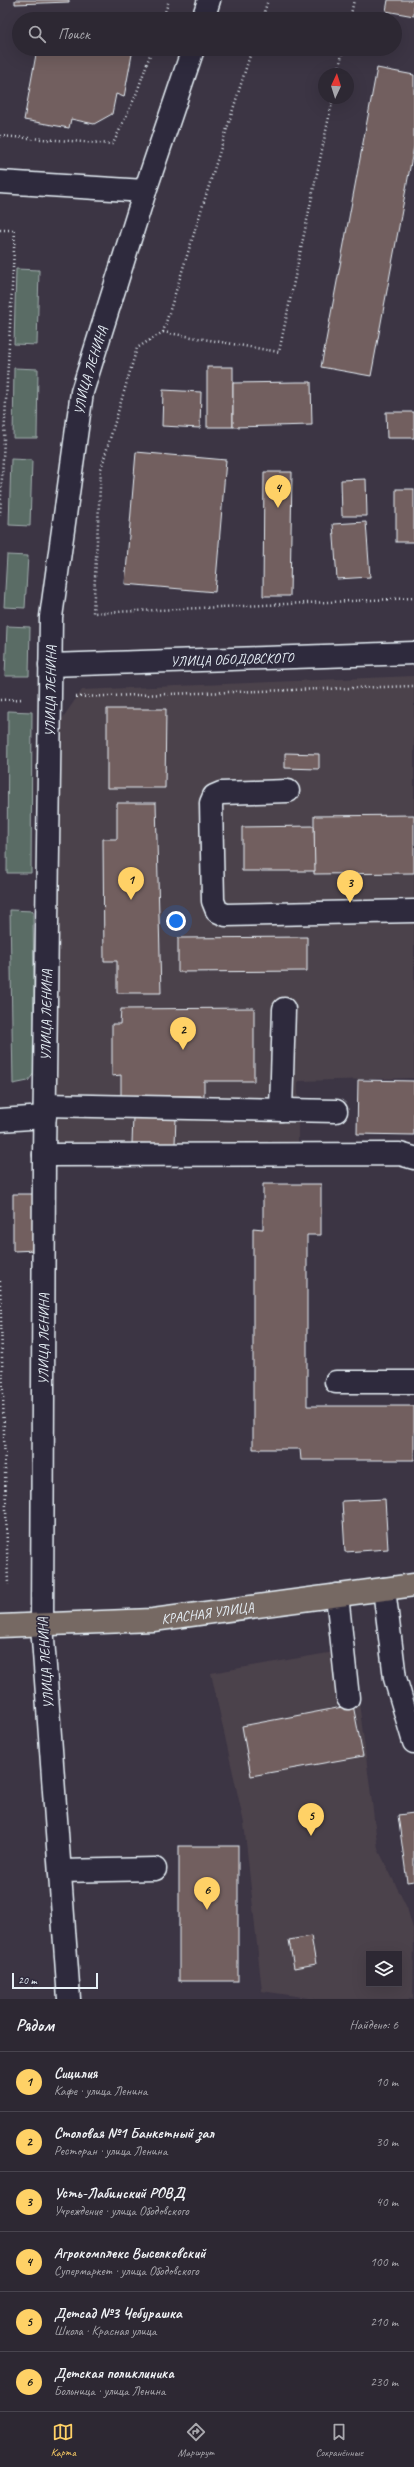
<!DOCTYPE html>
<html lang="ru">
<head>
<meta charset="utf-8">
<style>
  body { margin:0; font-family:Caveat,sans-serif; background:#35303b; color:#f1f3f6 }
  .controls { position:absolute; right:12px; bottom:12px; display:grid; overflow:hidden; border-radius:0px; box-shadow:0 4px 16px #0002 }
  .controls button { width:36px; height:36px; display:grid; place-items:center; padding:0; border:0; border-bottom:1px solid #48444e; background:#2d2833; color:#f1f3f6; font:20px sans-serif }
  .compass { position:absolute; left:318px; top:68px; width:36px; height:36px; border-radius:50%; background:#2d2833; box-shadow:0 4px 16px #0002; rotate:4deg }
  .scale { position:absolute; left:12px; bottom:10px; width:86px; box-sizing:border-box; padding-left:4px; border:2px solid #e8f1f8; border-top:0; font-size:11px; line-height:14px; white-space:nowrap; color:#e8f1f8; -webkit-text-stroke:3px #2f2a3d; paint-order:stroke }
  .you { position:absolute; left:176px; top:921px; width:14px; height:14px; margin:-10px; border:3px solid #fff; border-radius:50%; background:#1a73e8; box-shadow:0 0 0 6px #1a73e833 }
  .badge { display:grid; place-items:center; width:26px; height:26px; border-radius:50%; background:#ffd166; color:#111; font-size:13px; font-weight:700 }
  .pin { position:absolute; translate:-50% -33px; filter:drop-shadow(0 1px 2px #0008) }
  .pin::after { content:''; position:absolute; top:21px; width:14px; height:12px; background:inherit; clip-path:polygon(0 0,100% 0,50% 100%) }
  .list { margin:0; padding:0; list-style:none }
  h2 { display:flex; justify-content:space-between; align-items:center; height:52px; margin:0; padding:0 16px; font-size:17px }
  h2 small { font-size:13px; font-weight:400; color:#a7a6ac }
  .list li { display:grid; grid-template-columns:26px 1fr auto; gap:12px; align-items:center; box-sizing:border-box; height:60px; padding:0 16px; border-top:1px solid #48444e }
  .list b { display:block; font-size:15px; white-space:nowrap }
  .list p { margin:0; font-size:13px; white-space:nowrap; color:#a7a6ac }
  .list em { font-size:13px; font-style:normal; color:#a7a6ac }
  .icon { flex:none; width:22px; height:22px; fill:none; stroke:currentColor; stroke-width:2; stroke-linecap:round; stroke-linejoin:round }
  .map { position:relative; flex:none; width:414px; height:1999px; overflow:hidden }
  .search { position:absolute; background:#2d2833; box-shadow:0 4px 16px #0002; left:12px; right:12px; top:12px; height:44px; display:flex; align-items:center; gap:10px; box-sizing:border-box; padding:0 14px; border-radius:22px; color:#a7a6ac; font-size:15px }
  .sheet { height:412px; background:#2d2833 }
  nav { display:flex; justify-content:space-around; align-items:center; box-sizing:border-box; height:56px; border-top:1px solid #48444e; background:#2d2833; font-size:11px; color:#a7a6ac }
  nav a { display:grid; justify-items:center; gap:2px }
  nav .on { color:#ffd166 }
  .map>svg:first-child { display:block }
  .built { fill:#4c424c; fill-rule:evenodd }
  .green { fill:#5a6c65; stroke:#a1aeae }
  .building { fill:#725f5f; stroke:#e8f1f8 }
  .lines { fill:none; stroke-linecap:round; stroke-linejoin:round }
  .minor-casing { stroke:#e8f1f8; stroke-width:25 }
  .major-casing { stroke:#e8f1f8; stroke-width:25 }
  .path { stroke:#e8f1f8; stroke-width:2.5; stroke-dasharray:1 3; stroke-linecap:butt }
  .minor { stroke:#2f2a3d; stroke-width:22 }
  .major { stroke:#766964; stroke-width:22 }
  .labels { text-anchor:middle; stroke-width:3.5; stroke-linejoin:round; paint-order:stroke }
  .street-label { font-size:14px; fill:#e8f1f8; stroke:#2f2a3d }
</style>
</head>
<body>
<div class="map">
<svg width="414" height="1999" viewBox="0 0 414 1999">
  <rect width="100%" height="100%" fill="#3c3544"/>
  <filter id="ink" filterUnits="userSpaceOnUse"><feTurbulence type="fractalNoise" baseFrequency=".025" numOctaves="2"/><feDisplacementMap in="SourceGraphic" scale="8" xChannelSelector="R" yChannelSelector="G"/><feConvolveMatrix kernelMatrix="1 2 1 2 8 2 1 2 1" color-interpolation-filters="sRGB"/></filter>
  <g filter="url(#ink)">
    <!-- built -->
    <g class="built">
      <polygon points="414,676 414,1078 298,1081 298,1146 56,1145 57,726 82,690"/>
      <path d="M 352,1649 L 378,1849 L 407,1908 L 414,1932 L 413,1999 L 316,1999 L 262,1991 L 244,1823 L 211,1673 ZM 369,1954 L 399,1954 L 399,1984 L 369,1984 Z"/>
    </g>
    <!-- green -->
    <g class="green">
      <polygon points="16,269 39,270 37,345 14,344"/>
      <polygon points="14,368 38,369 37,438 13,438"/>
      <polygon points="11,459 32,460 30,526 9,525"/>
      <polygon points="7,555 28,556 25,608 4,607"/>
      <polygon points="7,626 30,627 29,676 5,676"/>
      <polygon points="8,711 32,712 31,873 7,873"/>
      <polygon points="10,910 33,911 35,1072 28,1081 13,1084"/>
    </g>
    <!-- building -->
    <g class="building">
      <polygon points="15,0 69,0 69,2 15,4"/>
      <polygon points="388,0 414,0 414,16 386,11"/>
      <polygon points="37,49 133,49 124,97 116,94 112,114 94,124 71,119 69,128 24,120"/>
      <polygon points="377,68 414,75 414,146 371,376 321,367"/>
      <rect x="207" y="367" width="26" height="60"/>
      <polygon points="297,382 311,382 312,425 233,427 233,383"/>
      <polygon points="163,390 201,392 200,428 162,426"/>
      <polygon points="386,412 414,412 414,438 387,438"/>
      <polygon points="136,452 226,460 215,592 125,584"/>
      <polygon points="264,472 292,472 290,596 263,596"/>
      <polygon points="366,479 367,516 342,516 341,480"/>
      <rect x="396" y="489" width="18" height="53"/>
      <polygon points="366,522 370,577 337,579 333,524"/>
      <polygon points="107,709 166,709 165,788 107,788"/>
      <polygon points="285,753 319,754 319,769 285,768"/>
      <polygon points="117,803 156,803 161,993 117,993 117,961 104,961 103,839 117,839"/>
      <polygon points="414,815 414,873 314,874 314,816"/>
      <polygon points="314,826 315,871 242,871 242,827"/>
      <polygon points="307,937 307,971 178,972 178,938"/>
      <polygon points="254,1008 254,1081 204,1081 204,1096 121,1096 121,1075 112,1076 112,1024 120,1024 121,1009"/>
      <polygon points="358,1080 414,1081 414,1135 357,1134"/>
      <polygon points="133,1117 176,1118 175,1144 132,1143"/>
      <polygon points="263,1184 321,1184 321,1235 307,1235 307,1406 414,1406 414,1460 301,1460 300,1449 253,1449 253,1228 263,1229"/>
      <polygon points="13,1194 36,1194 37,1250 13,1251"/>
      <polygon points="385,1499 388,1549 345,1552 342,1501"/>
      <polygon points="353,1705 363,1756 251,1776 242,1726"/>
      <polygon points="414,1813 414,1881 407,1882 398,1815"/>
      <rect x="179" y="1846" width="59" height="135"/>
      <polygon points="311,1936 316,1964 294,1968 289,1940"/>
    </g>
    <g class="lines">
      <defs>
        <g id="minor">
          <polyline points="203,19 209,0"/>
          <polyline points="0,182 145,191"/>
          <path id="s1" d="M 50,665 L 414,653"/>
          <polyline points="288,791 221,793 214,796 211,803 213,901 217,911 226,915 414,911"/>
          <polyline points="45,1105 336,1111"/>
          <polyline points="281,1110 284,1009"/>
          <polyline points="0,1120 45,1117"/>
          <polyline points="44,1155 400,1154 414,1158"/>
          <polyline points="336,1382 414,1382"/>
          <polyline points="384,1589 395,1678 414,1742"/>
          <polyline points="337,1595 348,1698"/>
          <polyline points="60,1871 155,1869"/>
          <path id="s2" d="M 69,1999 L 42,1625 L 44,1155 L 51,617 L 82,392 L 145,191 L 193,49"/>
        </g>
        <g id="major">
          <path id="s3" d="M 0,1626 L 153,1620 L 414,1585"/>
        </g>
      </defs>
      <!-- minor casing -->
      <use href="#minor" class="minor-casing"/>
      <!-- major casing -->
      <use href="#major" class="major-casing"/>
      <!-- path -->
      <g class="path">
        <polyline points="163,19 169,0"/>
        <polyline points="262,19 268,0"/>
        <polyline points="350,19 354,0"/>
        <polyline points="252,49 163,332 137,348 101,469 93,613 414,598"/>
        <polyline points="338,74 343,49"/>
        <polyline points="0,136 113,144 136,95 152,49"/>
        <polyline points="0,230 15,230 0,515"/>
        <polyline points="163,332 279,352 333,98"/>
        <polyline points="76,697 414,686"/>
        <polyline points="0,700 23,699"/>
        <polyline points="0,1281 8,1585"/>
      </g>
      <!-- minor -->
      <use href="#minor" class="minor"/>
      <!-- major -->
      <use href="#major" class="major"/>
    </g>
  </g>
  <g class="labels">
    <!-- street labels -->
    <g class="street-label">
      <text dy="5" stroke="none"><textPath href="#s2" startOffset="1633">УЛИЦА ЛЕНИНА</textPath></text>
      <text dy="5" stroke="none"><textPath href="#s1" startOffset="182">УЛИЦА ОБОДОВСКОГО</textPath></text>
      <text dy="5" stroke="none"><textPath href="#s2" startOffset="1309">УЛИЦА ЛЕНИНА</textPath></text>
      <text dy="5" stroke="none"><textPath href="#s2" startOffset="985">УЛИЦА ЛЕНИНА</textPath></text>
      <text dy="5" stroke="none"><textPath href="#s2" startOffset="661">УЛИЦА ЛЕНИНА</textPath></text>
      <text dy="5" stroke="none"><textPath href="#s3" startOffset="208">КРАСНАЯ УЛИЦА</textPath></text>
      <text transform="translate(45 1663) rotate(-94)" y="5">УЛИЦА ЛЕНИНА</text>
    </g>
  </g>
</svg>
<div class="controls">
<button><svg class="icon" aria-label="layers" viewBox="0 0 24 24"><path d="M12 4l9 5-9 5-9-5zM3 14l9 5 9-5"/></svg></button>
</div>
<svg class="compass" viewBox="-18 -18 36 36"><path d="M0-13l5 13h-10z" fill="#e53935"/><path d="M0 13l5-13h-10z" fill="#a7a6ac"/></svg>
<div class="scale">20 m</div>
<div class="you"></div>
<div class="pin badge" style="left:131px;top:900px">1</div>
<div class="pin badge" style="left:183px;top:1050px">2</div>
<div class="pin badge" style="left:350px;top:903px">3</div>
<div class="pin badge" style="left:278px;top:508px">4</div>
<div class="pin badge" style="left:311px;top:1836px">5</div>
<div class="pin badge" style="left:207px;top:1910px">6</div>
<div class="search"><svg class="icon" aria-label="search" viewBox="0 0 24 24"><circle cx="10" cy="10" r="6"/><path d="M15 15l6 6"/></svg>Поиск</div>
</div>
<section class="sheet">
<h2>Рядом<small>Найдено: 6</small></h2>
<ul class="list">
<li><span class="badge">1</span><div><b>Сицилия</b><p>Кафе · улица Ленина</p></div><em>10 m</em></li>
<li><span class="badge">2</span><div><b>Столовая №1 Банкетный зал</b><p>Ресторан · улица Ленина</p></div><em>30 m</em></li>
<li><span class="badge">3</span><div><b>Усть-Лабинский РОВД</b><p>Учреждение · улица Ободовского</p></div><em>40 m</em></li>
<li><span class="badge">4</span><div><b>Агрокомплекс Выселковский</b><p>Супермаркет · улица Ободовского</p></div><em>100 m</em></li>
<li><span class="badge">5</span><div><b>Детсад №3 Чебурашка</b><p>Школа · Красная улица</p></div><em>210 m</em></li>
<li><span class="badge">6</span><div><b>Детская поликлиника</b><p>Больница · улица Ленина</p></div><em>230 m</em></li>
</ul>
</section>
<nav>
<a class="on"><svg class="icon" aria-label="map" viewBox="0 0 24 24"><path d="M3 6l6-2 6 2 6-2v14l-6 2-6-2-6 2zM9 4v14M15 6v14"/></svg>Карта</a>
<a><svg class="icon" aria-label="directions" viewBox="0 0 24 24"><path d="M12 3l9 9-9 9-9-9zM9 14v-3h6M13 9l2 2-2 2"/></svg>Маршрут</a>
<a><svg class="icon" aria-label="saved" viewBox="0 0 24 24"><path d="M7 4h10v16l-5-4-5 4z"/></svg>Сохранённые</a>
</nav>
</body>
</html>
